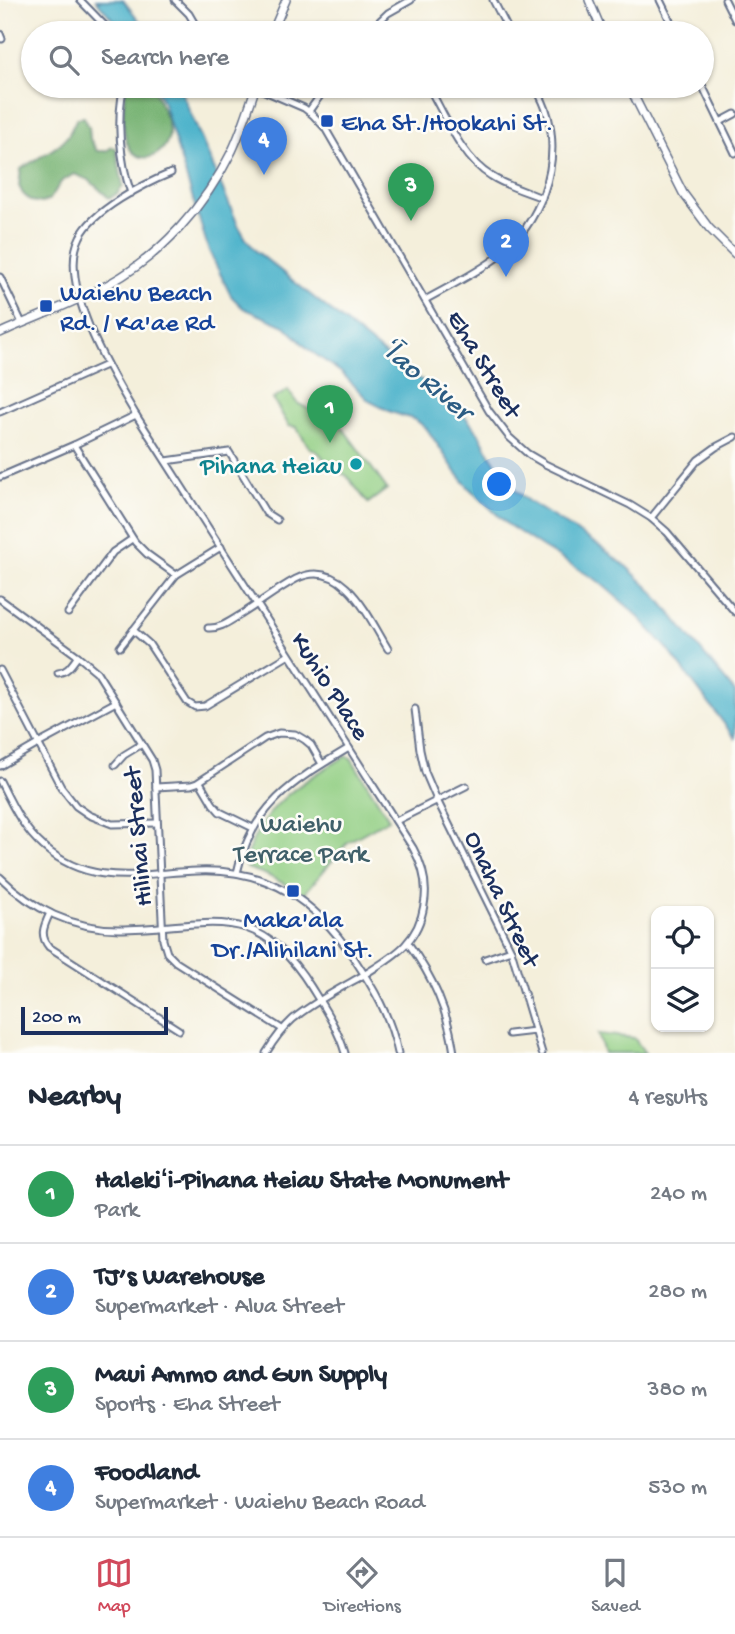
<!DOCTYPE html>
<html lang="en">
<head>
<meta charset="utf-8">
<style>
  body { margin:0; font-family:"Gochi Hand",sans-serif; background:#f6f6f7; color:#1f2937 }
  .controls { position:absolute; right:21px; bottom:21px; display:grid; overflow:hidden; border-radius:14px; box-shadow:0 2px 5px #0004 }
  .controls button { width:63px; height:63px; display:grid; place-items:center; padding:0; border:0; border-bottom:2px solid #e0e1e3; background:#fff; color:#1f2937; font:35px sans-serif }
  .scale { position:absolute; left:21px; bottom:18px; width:147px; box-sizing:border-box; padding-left:7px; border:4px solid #1b2f5e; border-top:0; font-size:19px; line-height:24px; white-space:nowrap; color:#1b2f5e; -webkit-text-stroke:5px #fdfcf7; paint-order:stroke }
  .you { position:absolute; left:500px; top:485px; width:24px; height:24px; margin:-18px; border:5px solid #fff; border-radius:50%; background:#1a73e8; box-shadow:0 0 0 10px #1a73e833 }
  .badge { display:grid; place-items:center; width:46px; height:46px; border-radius:50%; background:#d1495b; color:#fff; font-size:23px; font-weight:700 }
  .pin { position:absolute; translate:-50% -58px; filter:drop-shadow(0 2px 4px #0008) }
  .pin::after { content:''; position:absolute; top:37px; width:24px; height:21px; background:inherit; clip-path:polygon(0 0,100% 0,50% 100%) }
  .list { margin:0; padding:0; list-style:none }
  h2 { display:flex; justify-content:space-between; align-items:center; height:91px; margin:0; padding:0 28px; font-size:30px }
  h2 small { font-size:23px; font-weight:400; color:#747a83 }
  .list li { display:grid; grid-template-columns:46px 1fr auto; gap:21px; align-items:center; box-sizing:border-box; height:98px; padding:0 28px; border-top:2px solid #e0e1e3 }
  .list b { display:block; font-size:26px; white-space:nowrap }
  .list p { margin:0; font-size:23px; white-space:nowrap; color:#747a83 }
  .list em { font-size:23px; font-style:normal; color:#747a83 }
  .icon { flex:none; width:38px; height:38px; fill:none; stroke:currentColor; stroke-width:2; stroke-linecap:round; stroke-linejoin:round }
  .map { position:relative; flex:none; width:735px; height:1053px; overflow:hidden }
  .search { position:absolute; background:#fff; box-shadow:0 2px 5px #0004; left:21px; right:21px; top:21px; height:77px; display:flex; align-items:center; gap:18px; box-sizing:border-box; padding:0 24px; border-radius:38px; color:#747a83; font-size:26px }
  .sheet { height:483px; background:#fff }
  nav { display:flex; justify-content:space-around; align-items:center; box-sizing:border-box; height:98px; border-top:2px solid #e0e1e3; background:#fff; font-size:19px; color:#747a83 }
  nav a { display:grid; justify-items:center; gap:4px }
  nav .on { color:#d1495b }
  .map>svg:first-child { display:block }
  .green { fill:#93cf84; stroke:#577f71; stroke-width:2 }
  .forest { fill:#76b272; stroke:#487068; stroke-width:2 }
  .water { fill:#4db3cb; stroke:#347194; stroke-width:2 }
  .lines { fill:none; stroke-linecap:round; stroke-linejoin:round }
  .street-casing { stroke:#67728a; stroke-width:9 }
  .secondary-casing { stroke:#67728a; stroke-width:10 }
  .street { stroke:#fff; stroke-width:5 }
  .secondary { stroke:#fff; stroke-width:7 }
  .transit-dot { fill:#1a4fb4; stroke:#fdfcf7; stroke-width:2.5 }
  .culture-dot { fill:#0f9aa8; stroke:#fdfcf7; stroke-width:2.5 }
  .labels { text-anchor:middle; stroke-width:5; stroke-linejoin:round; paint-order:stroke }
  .transit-label { font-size:26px; fill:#164399; stroke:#fdfcf7; text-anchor:start }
  .street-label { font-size:26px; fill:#1b2f5e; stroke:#fdfcf7 }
  .culture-label { font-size:26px; fill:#0d838f; stroke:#fdfcf7; text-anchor:end }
  .park-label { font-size:26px; fill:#3f5f69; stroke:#fdfcf7 }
  .water-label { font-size:28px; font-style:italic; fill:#2c5d84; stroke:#fdfcf7 }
</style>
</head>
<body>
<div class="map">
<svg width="735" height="1053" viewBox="0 0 735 1053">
  <rect width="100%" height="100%" fill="#fdfcf7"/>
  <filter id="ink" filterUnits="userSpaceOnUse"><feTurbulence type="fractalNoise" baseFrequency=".0143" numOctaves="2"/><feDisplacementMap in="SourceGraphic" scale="14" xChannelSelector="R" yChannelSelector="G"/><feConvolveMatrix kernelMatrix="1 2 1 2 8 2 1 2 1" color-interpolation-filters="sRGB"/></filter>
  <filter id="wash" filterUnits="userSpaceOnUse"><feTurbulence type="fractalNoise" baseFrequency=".00686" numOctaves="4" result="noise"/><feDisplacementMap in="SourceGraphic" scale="28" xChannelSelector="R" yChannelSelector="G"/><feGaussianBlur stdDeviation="1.57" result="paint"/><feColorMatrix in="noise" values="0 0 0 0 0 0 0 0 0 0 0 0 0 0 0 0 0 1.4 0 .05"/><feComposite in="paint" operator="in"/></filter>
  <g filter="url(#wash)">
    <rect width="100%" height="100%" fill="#f4efdb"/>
    <!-- green -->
    <g class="green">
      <polygon points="288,390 297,403 342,427 387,489 368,503 346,475 334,471 319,453 309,447 296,427 289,426 273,399"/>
      <path d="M 346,756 L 351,758 L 389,819 L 348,842 L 304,894 L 267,875 L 247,868 L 244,862 C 264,803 296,786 346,756 Z"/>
      <polygon points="598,1034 634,1038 645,1053 604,1053"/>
    </g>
    <!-- forest -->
    <g class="forest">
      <path d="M 126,86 L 152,86 C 158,100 168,116 169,132 C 170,148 150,165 135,154 C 119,143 123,102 126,86 Z"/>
      <path d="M 84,117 L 89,127 L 90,139 L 97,151 L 106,151 L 112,147 L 116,148 L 123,186 L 117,194 L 109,198 L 89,180 L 74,174 L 61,182 L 50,199 L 42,203 L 31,201 L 23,194 L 19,186 L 21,169 C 36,158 59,149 69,134 C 72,129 74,123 77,118 Z"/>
    </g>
    <!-- water -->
    <g class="water">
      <polygon points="96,0 123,0 149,33 124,33"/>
      <polygon points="155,86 179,86 238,225 246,239 256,251 403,369 437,389 459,409 478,432 492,458 514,489 528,501 598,545 627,567 653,592 735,692 735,738 667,648 634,612 598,581 542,547 507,524 469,488 456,472 427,429 416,420 391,412 369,401 342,373 308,349 285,326 243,308 231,296 209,251 163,102"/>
    </g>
  </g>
  <g filter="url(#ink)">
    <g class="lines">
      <defs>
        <g id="street">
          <polyline points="80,0 112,33"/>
          <polyline points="175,0 189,14 200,33"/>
          <polyline points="493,0 510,33"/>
          <polyline points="660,0 676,33"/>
          <polyline points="725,0 735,20"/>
          <polyline points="375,25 385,33"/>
          <polyline points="367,33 388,13 411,0"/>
          <polyline points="0,34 2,39"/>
          <polyline points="702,85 735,153"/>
          <path d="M 124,86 C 116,118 120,162 131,193"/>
          <polyline points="253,86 304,108 313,115 325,128 489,411 509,437 528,454 545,464 630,505 651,518 667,532 735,612"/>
          <path d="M 428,86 C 445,115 461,158 491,176 C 506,186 525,191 542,198"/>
          <polyline points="309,111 327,86"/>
          <polyline points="720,122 735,114"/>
          <path d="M 171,173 C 144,184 93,210 80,237 C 56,283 112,375 136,415 L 413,848 C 423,866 428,885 424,905 C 418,944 392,957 362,976 C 339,989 314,1002 293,1019 C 282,1029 274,1040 266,1053"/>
          <polyline points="0,277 22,323"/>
          <path d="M 425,300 C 450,286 477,273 499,256 C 540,223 561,167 548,116 C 545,105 540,95 535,86"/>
          <polyline points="0,412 106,365"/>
          <polyline points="74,445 135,542 147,554 176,575"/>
          <polyline points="166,461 229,452 266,513 277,520"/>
          <polyline points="0,477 74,445 136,415"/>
          <polyline points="651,518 698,460 716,447 735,437"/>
          <polyline points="0,599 78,656 97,672 152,760 155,770 163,940 167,953 176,962 282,1029"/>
          <polyline points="68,613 113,552 132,539"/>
          <path d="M 208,628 C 221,629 231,620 242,614 C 260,603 277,589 296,579 C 343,556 369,618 388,649"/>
          <polyline points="133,630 149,644 187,702 195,707 205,706 289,655"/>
          <polyline points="120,647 176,575 221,547"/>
          <polyline points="0,670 61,787 76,806 89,815 112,824 157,823"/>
          <path d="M 58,673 C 68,672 72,664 78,656"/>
          <polyline points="415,709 420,750 425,772 437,800 511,950 542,1053"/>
          <polyline points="115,765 124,755 142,744"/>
          <polyline points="0,766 38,744 116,702"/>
          <path d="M 0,781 C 12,805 23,829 44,847 C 91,888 141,873 197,871 C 267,868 315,900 353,957 C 373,987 391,1017 398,1053"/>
          <polyline points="200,782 213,804 220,812 253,828"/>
          <polyline points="156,787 191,785 197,783 265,738 279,733 295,734 305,740 311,745 322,764"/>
          <polyline points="396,821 466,786"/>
          <path d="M 237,873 C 252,805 294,781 349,748"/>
          <path d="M 0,877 C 32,909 73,929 119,929 C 206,929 254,896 311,987 C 324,1008 338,1029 345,1053"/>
          <path d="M 50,913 C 44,926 39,935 49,947 L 179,1030"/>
          <path d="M 408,943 C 433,977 448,1011 454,1053"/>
          <polyline points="485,959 511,950"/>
          <polyline points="509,1034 535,1031"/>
        </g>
        <g id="secondary">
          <polyline points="589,0 603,33"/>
          <polyline points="272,33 286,0"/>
          <polyline points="629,86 683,193 709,228 735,254"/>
          <path d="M 0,333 C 35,317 73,304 107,285 C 161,256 205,206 232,151 C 242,130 249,107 256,86"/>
        </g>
      </defs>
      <!-- street casing -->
      <use href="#street" class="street-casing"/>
      <!-- secondary casing -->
      <use href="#secondary" class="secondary-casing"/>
      <!-- street -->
      <use href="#street" class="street"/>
      <!-- secondary -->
      <use href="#secondary" class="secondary"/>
    </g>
  </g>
  <!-- markers -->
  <g class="transit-dot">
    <rect x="320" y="114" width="14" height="14" rx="3.5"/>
    <rect x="39" y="299" width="14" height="14" rx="3.5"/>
    <rect x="286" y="884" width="14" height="14" rx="3.5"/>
  </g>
  <circle class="culture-dot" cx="356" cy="464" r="7"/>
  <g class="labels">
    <!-- transit labels -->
    <g class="transit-label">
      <text x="341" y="130">Eha St./Hookahi St.</text>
      <text x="60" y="300">Waiehu Beach<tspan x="60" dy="30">Rd. / Ka'ae Rd</tspan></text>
      <text x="293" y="927" text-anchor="middle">Maka'ala<tspan x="293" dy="30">Dr./Alihilani St.</tspan></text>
    </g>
    <!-- street labels -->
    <g class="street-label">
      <text transform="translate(486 363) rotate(59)" y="9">Eha Street</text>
      <text transform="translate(332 685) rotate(57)" y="9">Kuhio Place</text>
      <text transform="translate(136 837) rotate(-95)" y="9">Hilinai Street</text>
      <text transform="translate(504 898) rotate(65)" y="9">Onaha Street</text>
    </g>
    <!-- culture labels -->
    <g class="culture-label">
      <text x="342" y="473">Pihana Heiau</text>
    </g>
    <!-- park labels -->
    <g class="park-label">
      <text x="301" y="831">Waiehu<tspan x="301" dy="30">Terrace Park</tspan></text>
    </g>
    <!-- water labels -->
    <g class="water-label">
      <text transform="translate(428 378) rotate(40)" y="10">ʻĪao River</text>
    </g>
  </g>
</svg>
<div class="controls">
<button><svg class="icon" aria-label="locate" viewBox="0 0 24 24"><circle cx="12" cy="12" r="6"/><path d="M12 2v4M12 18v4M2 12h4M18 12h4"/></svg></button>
<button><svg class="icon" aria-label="layers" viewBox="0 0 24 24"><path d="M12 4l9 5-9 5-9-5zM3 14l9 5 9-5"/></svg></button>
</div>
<div class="scale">200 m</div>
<div class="you"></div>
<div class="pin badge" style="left:330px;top:443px;background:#2e9e5b">1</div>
<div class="pin badge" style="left:506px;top:277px;background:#3f7fe0">2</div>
<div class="pin badge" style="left:411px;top:221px;background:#2e9e5b">3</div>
<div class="pin badge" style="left:264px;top:175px;background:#3f7fe0">4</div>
<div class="search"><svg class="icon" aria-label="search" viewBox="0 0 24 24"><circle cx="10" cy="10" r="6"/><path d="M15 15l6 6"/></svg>Search here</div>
</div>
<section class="sheet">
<h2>Nearby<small>4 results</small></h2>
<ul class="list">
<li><span class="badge" style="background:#2e9e5b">1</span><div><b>Halekiʻi-Pihana Heiau State Monument</b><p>Park</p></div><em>240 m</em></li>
<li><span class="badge" style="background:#3f7fe0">2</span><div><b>TJ’s Warehouse</b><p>Supermarket · Alua Street</p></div><em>280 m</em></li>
<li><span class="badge" style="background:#2e9e5b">3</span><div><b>Maui Ammo and Gun Supply</b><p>Sports · Eha Street</p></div><em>380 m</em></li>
<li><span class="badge" style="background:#3f7fe0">4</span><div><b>Foodland</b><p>Supermarket · Waiehu Beach Road</p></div><em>530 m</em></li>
</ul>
</section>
<nav>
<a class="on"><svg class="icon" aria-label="map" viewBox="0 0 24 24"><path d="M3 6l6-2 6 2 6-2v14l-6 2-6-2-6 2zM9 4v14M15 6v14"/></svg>Map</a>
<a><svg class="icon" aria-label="directions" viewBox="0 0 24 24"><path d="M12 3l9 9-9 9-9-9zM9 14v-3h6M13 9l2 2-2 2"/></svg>Directions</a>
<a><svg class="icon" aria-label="saved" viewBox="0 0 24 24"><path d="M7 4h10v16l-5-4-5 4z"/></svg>Saved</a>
</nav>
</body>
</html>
